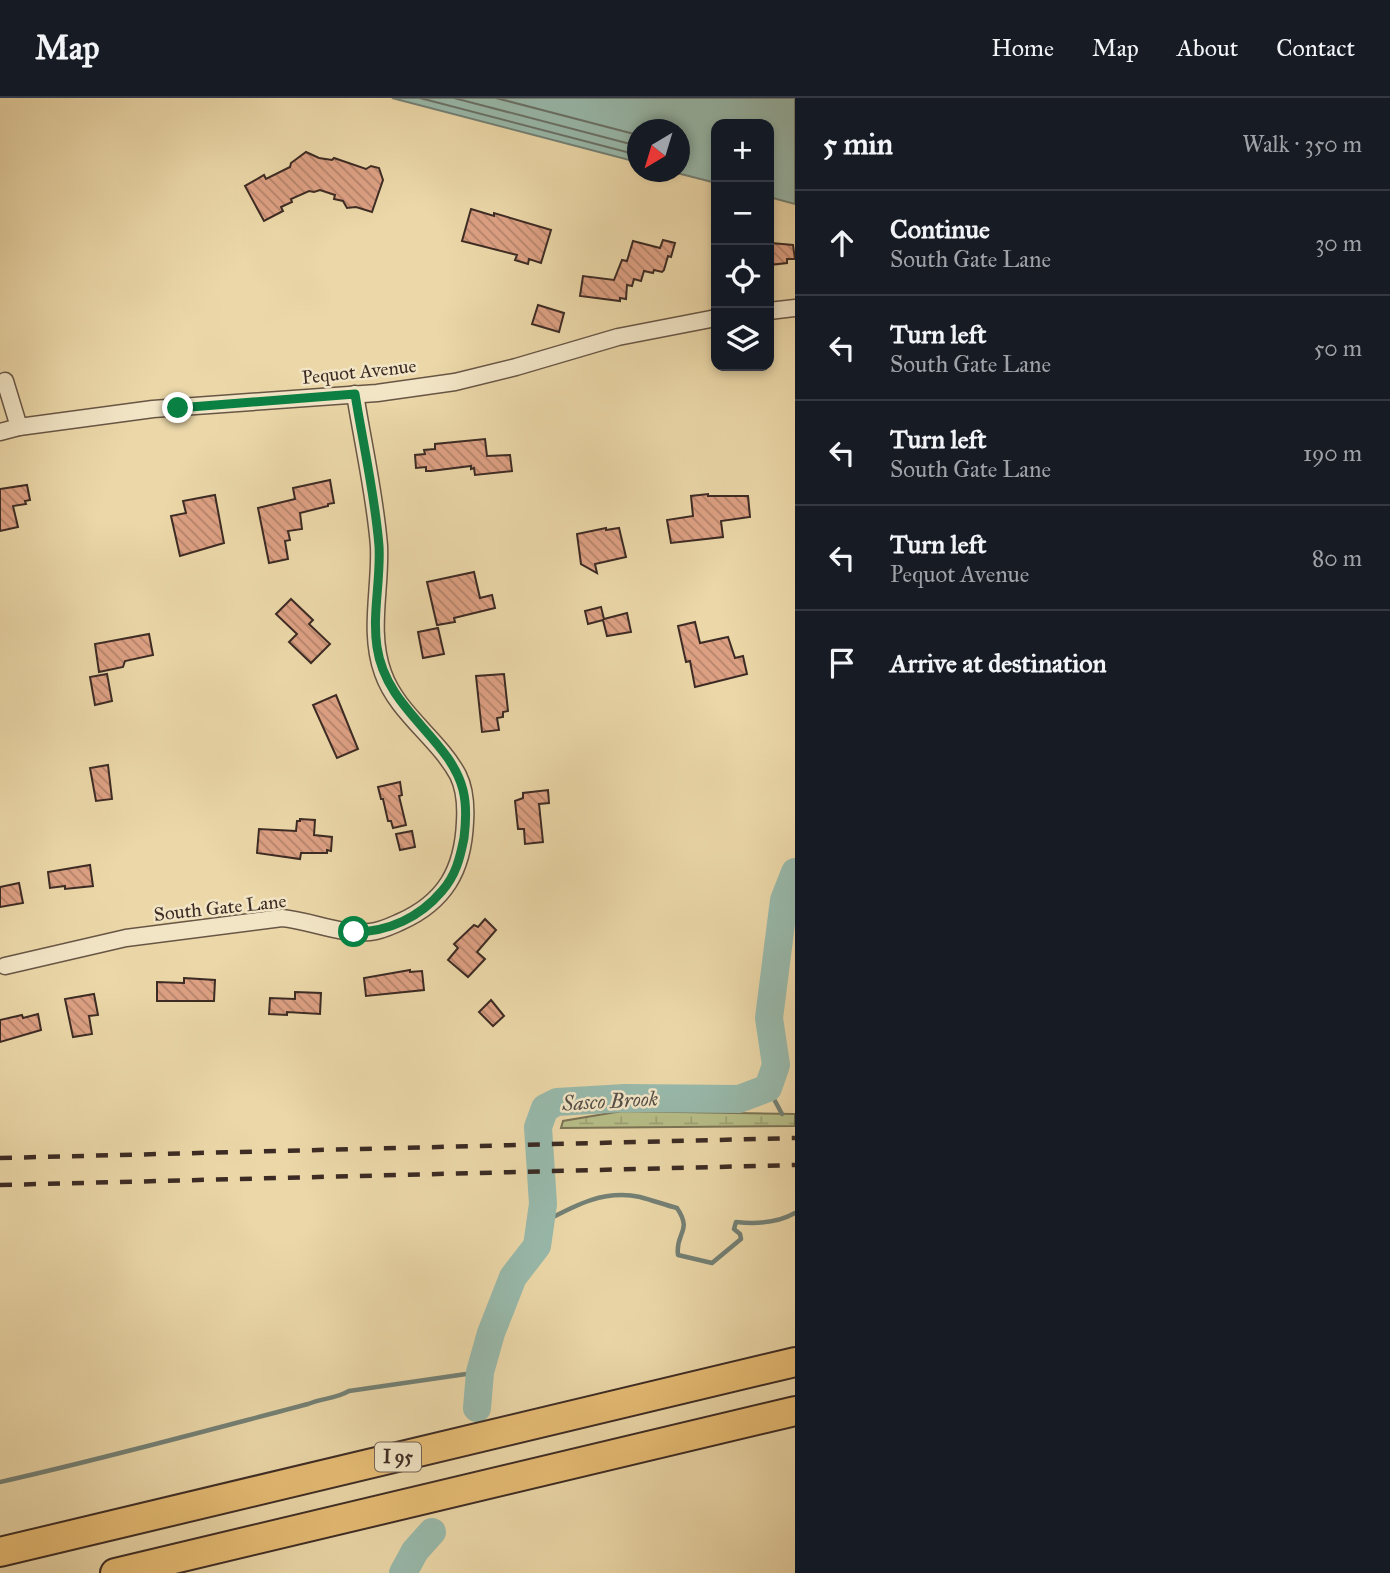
<!DOCTYPE html>
<html lang="en">
<head>
<meta charset="utf-8">
<style>
  body { margin:0; font-family:"IM FELL Great Primer",serif; background:#242831; color:#f1f3f6 }
  .controls { position:absolute; right:21px; top:21px; display:grid; overflow:hidden; border-radius:14px; box-shadow:0 4px 10px #0003 }
  .controls button { width:63px; height:63px; display:grid; place-items:center; padding:0; border:0; border-bottom:2px solid #363941; background:#171b24; color:#f1f3f6; font:35px sans-serif }
  .compass { position:absolute; left:627px; top:21px; width:63px; height:63px; border-radius:50%; background:#171b24; box-shadow:0 4px 10px #0003; rotate:218deg }
  .stop { position:absolute; width:21px; height:21px; margin:-16px; border:5px solid #0b8043; border-radius:50%; background:#fff }
  .stop.end { background:#0b8043; border-color:#fff; box-shadow:0 2px 7px #0008 }
  .list { margin:0; padding:0; list-style:none }
  h2 { display:flex; justify-content:space-between; align-items:center; height:91px; margin:0; padding:0 28px; font-size:30px }
  h2 small { font-size:23px; font-weight:400; color:#9ea1a6 }
  .list li { display:grid; grid-template-columns:46px 1fr auto; gap:21px; align-items:center; box-sizing:border-box; height:105px; padding:0 28px; border-top:2px solid #363941 }
  .list b { display:block; font-size:26px; white-space:nowrap }
  .list p { margin:0; font-size:23px; white-space:nowrap; color:#9ea1a6 }
  .list em { font-size:23px; font-style:normal; color:#9ea1a6 }
  .icon { flex:none; width:38px; height:38px; fill:none; stroke:currentColor; stroke-width:2; stroke-linecap:round; stroke-linejoin:round }
  .map { position:relative; flex:none; width:795px; height:1475px; overflow:hidden }
  header { display:flex; align-items:center; gap:42px; box-sizing:border-box; height:98px; padding:0 35px; background:#171b24; border-bottom:2px solid #363941 }
  header strong { font-size:33px }
  nav { display:flex; gap:38px; margin-inline-start:auto; font-size:24px }
  main { display:flex }
  aside { flex:1; background:#171b24 }
  .map>svg:first-child { display:block }
  .wetland { fill:url(#wetland-marsh); stroke:#7a7456; stroke-width:2 }
  .water { fill:#98b9ab; stroke:#738075; stroke-width:2 }
  .lines { fill:none; stroke-linecap:round; stroke-linejoin:round }
  .shore { stroke:#6a7268; stroke-width:2 }
  .stream { stroke:#738075; stroke-width:4.5 }
  .river { stroke:#98b9ab; stroke-width:28 }
  .building { fill:url(#building-back-hatch); stroke:#3c2b24; stroke-width:2 }
  .street-casing { stroke:#685645; stroke-width:19 }
  .highway-casing { stroke:#3c2b24; stroke-width:32 }
  .street { stroke:#f2e5c6; stroke-width:16 }
  .highway { stroke:#e6bc74; stroke-width:28 }
  .rail { stroke:#3c2b24; stroke-width:4.5; stroke-dasharray:12 12; stroke-linecap:butt }
  .route { stroke:#0b8043; stroke-width:9 }
  .labels { text-anchor:middle; stroke-width:5; stroke-linejoin:round; paint-order:stroke }
  .shield { fill:#f2e5c6; stroke:#736355; stroke-width:2 }
  .shield-label { font-size:18px; font-weight:bold; fill:#3c2b24 }
  .street-label { font-size:19px; fill:#3c2b24; stroke:#f2e5c6 }
  .water-label { font-size:21px; font-style:italic; fill:#534e46; stroke:#f2e5c6 }
</style>
</head>
<body>
<header>
<strong>Map</strong>
<nav><a>Home</a><a>Map</a><a>About</a><a>Contact</a></nav>
</header>
<main>
<div class="map">
<svg width="795" height="1475" viewBox="0 0 795 1475">
  <defs>
    <pattern id="wetland-marsh" width="20" height="14" patternUnits="userSpaceOnUse" patternTransform="scale(1.75)"><rect width="20" height="14" fill="#b7be88"/><path d="M1 5h8M5 5V1M11 12h8M15 12V8" fill="none" stroke="#9ea375"/></pattern>
    <pattern id="building-back-hatch" width="6" height="6" patternUnits="userSpaceOnUse" patternTransform="scale(1.75)"><rect width="6" height="6" fill="#dda083"/><path d="M-1 5l2 2M0 0l6 6M5-1l2 2" fill="none" stroke="#b4836b"/></pattern>
  </defs>
  <rect width="100%" height="100%" fill="#ebd7a8"/>
  <filter id="stains"><feTurbulence type="fractalNoise" baseFrequency=".00286" numOctaves="4"/><feColorMatrix values="0 0 0 0 .2 0 0 0 0 .09 0 0 0 0 .02 0 0 0 .5 -.17"/></filter>
  <radialGradient id="worn" r=".72"><stop offset=".6" stop-color="#630" stop-opacity="0"/><stop offset="1" stop-color="#630" stop-opacity=".3"/></radialGradient>
  <!-- wetland -->
  <polygon class="wetland" points="622,1013 795,1016 795,1028 561,1030 563,1023"/>
  <!-- water -->
  <polygon class="water" points="392,0 795,0 795,106 769,99 769,26 716,26 716,85 673,74 680,74 680,32 638,32 637,64"/>
  <g class="lines">
    <!-- shore -->
    <g class="shore">
      <polyline points="420,0 638,57"/>
      <polyline points="454,0 638,48"/>
      <polyline points="496,0 638,37"/>
    </g>
    <!-- stream -->
    <g class="stream">
      <polyline points="768,990 782,1016"/>
      <path d="M 540,1126 C 572,1109 602,1091 640,1099 C 652,1102 665,1107 677,1110 C 693,1134 675,1134 678,1157 L 712,1165 L 741,1141 L 740,1136 L 734,1131 L 736,1124 C 755,1126 778,1125 795,1115"/>
      <path d="M 0,1384 C 103,1361 205,1333 308,1306 C 323,1300 335,1301 349,1293 L 480,1274"/>
    </g>
    <!-- river -->
    <g class="river">
      <polyline points="477,1310 480,1274 491,1235 513,1179 537,1148 543,1106 538,1029 545,1010 557,1004 625,1000 739,1001 768,990 776,967 769,920 784,802 795,774"/>
      <polyline points="403,1475 415,1453 432,1434"/>
    </g>
  </g>
  <!-- building -->
  <g class="building">
    <polygon points="306,54 319,60 332,62 334,60 366,71 371,68 379,70 383,82 372,114 356,109 347,110 343,103 334,101 335,97 320,92 314,94 309,93 291,101 292,104 281,109 283,113 264,123 245,88 264,77 266,81 290,69 291,65"/>
    <polygon points="471,111 494,118 494,115 551,132 541,165 529,161 528,166 515,162 517,157 462,143"/>
    <polygon points="663,142 675,145 671,159 668,158 664,172 662,174 654,172 653,175 644,173 641,183 634,181 632,188 627,187 626,201 620,200 620,203 580,198 583,178 614,182 622,162 627,163 633,143 660,150"/>
    <polygon points="771,145 793,147 795,161 787,161 787,165 769,167"/>
    <polygon points="538,207 564,215 559,234 532,226"/>
    <polygon points="485,341 487,358 510,357 512,373 475,377 474,370 471,371 471,368 431,373 426,373 426,369 416,370 415,357 425,356 424,352 435,351 435,346"/>
    <polygon points="330,382 334,405 328,406 328,408 300,415 302,431 288,433 290,442 285,443 288,461 269,465 258,410 295,401 293,390"/>
    <polygon points="27,387 30,402 25,403 26,406 13,408 18,429 0,433 0,391"/>
    <polygon points="708,396 708,398 748,398 750,419 721,423 723,439 671,445 667,422 693,418 691,398"/>
    <polygon points="215,397 224,445 180,458 171,418 186,415 183,403"/>
    <polygon points="606,430 606,432 619,430 626,459 595,466 597,475 581,466 577,436"/>
    <polygon points="474,474 480,500 492,497 495,510 454,520 455,524 437,527 427,484"/>
    <polygon points="291,501 313,522 309,526 330,546 311,565 289,544 297,536 276,516"/>
    <polygon points="601,509 604,521 627,515 631,534 607,538 603,522 588,526 585,513"/>
    <polygon points="695,524 700,545 728,539 735,560 743,558 747,576 695,589 690,563 686,564 678,528"/>
    <polygon points="438,530 444,556 423,560 418,534"/>
    <polygon points="149,536 153,557 125,563 123,569 99,574 95,546"/>
    <polygon points="107,576 112,603 95,607 90,579"/>
    <polygon points="504,576 508,613 503,614 503,619 497,620 499,632 482,634 476,578"/>
    <polygon points="336,597 358,651 337,660 313,607"/>
    <polygon points="108,667 112,701 96,703 90,670"/>
    <polygon points="400,684 402,697 399,698 406,727 393,730 391,723 388,723 383,701 381,701 378,689"/>
    <polygon points="548,692 549,705 539,706 543,744 525,746 524,731 518,731 515,703 523,700 523,695"/>
    <polygon points="300,721 315,722 314,737 332,739 331,753 327,752 327,755 301,755 300,761 257,755 259,731 296,733 297,723 300,723"/>
    <polygon points="412,733 415,749 400,752 396,736"/>
    <polygon points="90,767 93,788 65,791 65,788 50,790 48,774"/>
    <polygon points="19,785 23,805 0,809 0,789"/>
    <polygon points="485,821 496,832 477,854 485,861 468,879 448,862 458,850 454,846 474,827 478,829"/>
    <polygon points="410,872 410,874 422,873 424,892 366,898 364,880"/>
    <polygon points="184,880 215,882 214,903 157,903 157,884 184,885"/>
    <polygon points="295,894 321,895 320,916 287,914 287,917 269,916 270,900 295,901"/>
    <polygon points="94,896 98,917 89,918 92,936 73,939 65,901"/>
    <polygon points="491,902 504,918 493,928 479,914"/>
    <polygon points="38,916 41,932 0,944 0,922 22,917 23,920"/>
  </g>
  <g class="lines">
    <defs>
      <g id="street">
        <polyline points="769,213 795,210"/>
        <polyline points="5,283 19,329"/>
        <polyline points="0,334 19,329 153,311 377,295 455,284 516,269 618,239 716,220"/>
        <path d="M 5,868 L 126,840 L 282,820 C 312,823 340,837 370,834 C 381,833 391,828 400,824 C 445,804 463,772 465,724 C 466,708 465,691 458,677 C 438,640 397,615 383,575 C 368,534 381,490 379,448 C 375,397 363,346 355,296"/>
      </g>
      <g id="highway">
        <polyline points="0,1454 795,1264"/>
        <polyline points="115,1475 795,1313"/>
      </g>
    </defs>
    <!-- street casing -->
    <use href="#street" class="street-casing"/>
    <!-- highway casing -->
    <use href="#highway" class="highway-casing"/>
    <!-- street -->
    <use href="#street" class="street"/>
    <!-- highway -->
    <use href="#highway" class="highway"/>
    <!-- rail -->
    <g class="rail">
      <polyline points="0,1060 795,1040"/>
      <polyline points="0,1087 795,1067"/>
    </g>
  </g>
  <g class="lines">
    <!-- route -->
    <path class="route" d="M 178,310 L 355,296 C 363,346 375,397 379,448 C 381,481 372,516 377,549 C 386,612 450,640 463,692 C 467,708 466,724 464,740 C 460,760 456,777 442,793 C 420,819 389,834 354,834"/>
  </g>
  <g class="labels">
    <!-- shield labels -->
    <rect class="shield" x="375" y="1344.5" width="46" height="29" rx="5"/>
    <g class="shield-label">
      <text x="398" y="1365">I 95</text>
    </g>
    <!-- street labels -->
    <g class="street-label">
      <text transform="translate(359 273) rotate(-6)" y="7">Pequot Avenue</text>
      <text transform="translate(220 809) rotate(-6)" y="7">South Gate Lane</text>
    </g>
    <!-- water labels -->
    <g class="water-label">
      <text transform="translate(610 1003) rotate(-3)" y="7">Sasco Brook</text>
    </g>
  </g>
  <rect width="100%" height="100%" filter="url(#stains)"/>
  <rect width="100%" height="100%" fill="url(#worn)"/>
</svg>
<div class="controls">
<button>+</button>
<button>−</button>
<button><svg class="icon" aria-label="locate" viewBox="0 0 24 24"><circle cx="12" cy="12" r="6"/><path d="M12 2v4M12 18v4M2 12h4M18 12h4"/></svg></button>
<button><svg class="icon" aria-label="layers" viewBox="0 0 24 24"><path d="M12 4l9 5-9 5-9-5zM3 14l9 5 9-5"/></svg></button>
</div>
<svg class="compass" viewBox="-18 -18 36 36"><path d="M0-13l5 13h-10z" fill="#e53935"/><path d="M0 13l5-13h-10z" fill="#9ea1a6"/></svg>
<div class="stop" style="left:354px;top:834px"></div>
<div class="stop end" style="left:178px;top:310px"></div>
</div>
<aside>
<h2>5 min<small>Walk · 350 m</small></h2>
<ul class="list">
<li><svg class="icon" aria-label="ahead" viewBox="0 0 24 24"><path d="M12 20V5M6 11l6-6 6 6"/></svg><div><b>Continue</b><p>South Gate Lane</p></div><em>30 m</em></li>
<li><svg class="icon" aria-label="left" viewBox="0 0 24 24"><path d="M17 20v-9H6M10 6l-5 5 5 5"/></svg><div><b>Turn left</b><p>South Gate Lane</p></div><em>50 m</em></li>
<li><svg class="icon" aria-label="left" viewBox="0 0 24 24"><path d="M17 20v-9H6M10 6l-5 5 5 5"/></svg><div><b>Turn left</b><p>South Gate Lane</p></div><em>190 m</em></li>
<li><svg class="icon" aria-label="left" viewBox="0 0 24 24"><path d="M17 20v-9H6M10 6l-5 5 5 5"/></svg><div><b>Turn left</b><p>Pequot Avenue</p></div><em>80 m</em></li>
<li><svg class="icon" aria-label="arrive" viewBox="0 0 24 24"><path d="M6 21V4h12l-3 4 3 4H6"/></svg><div><b>Arrive at destination</b></div></li>
</ul>
</aside>
</main>
</body>
</html>
